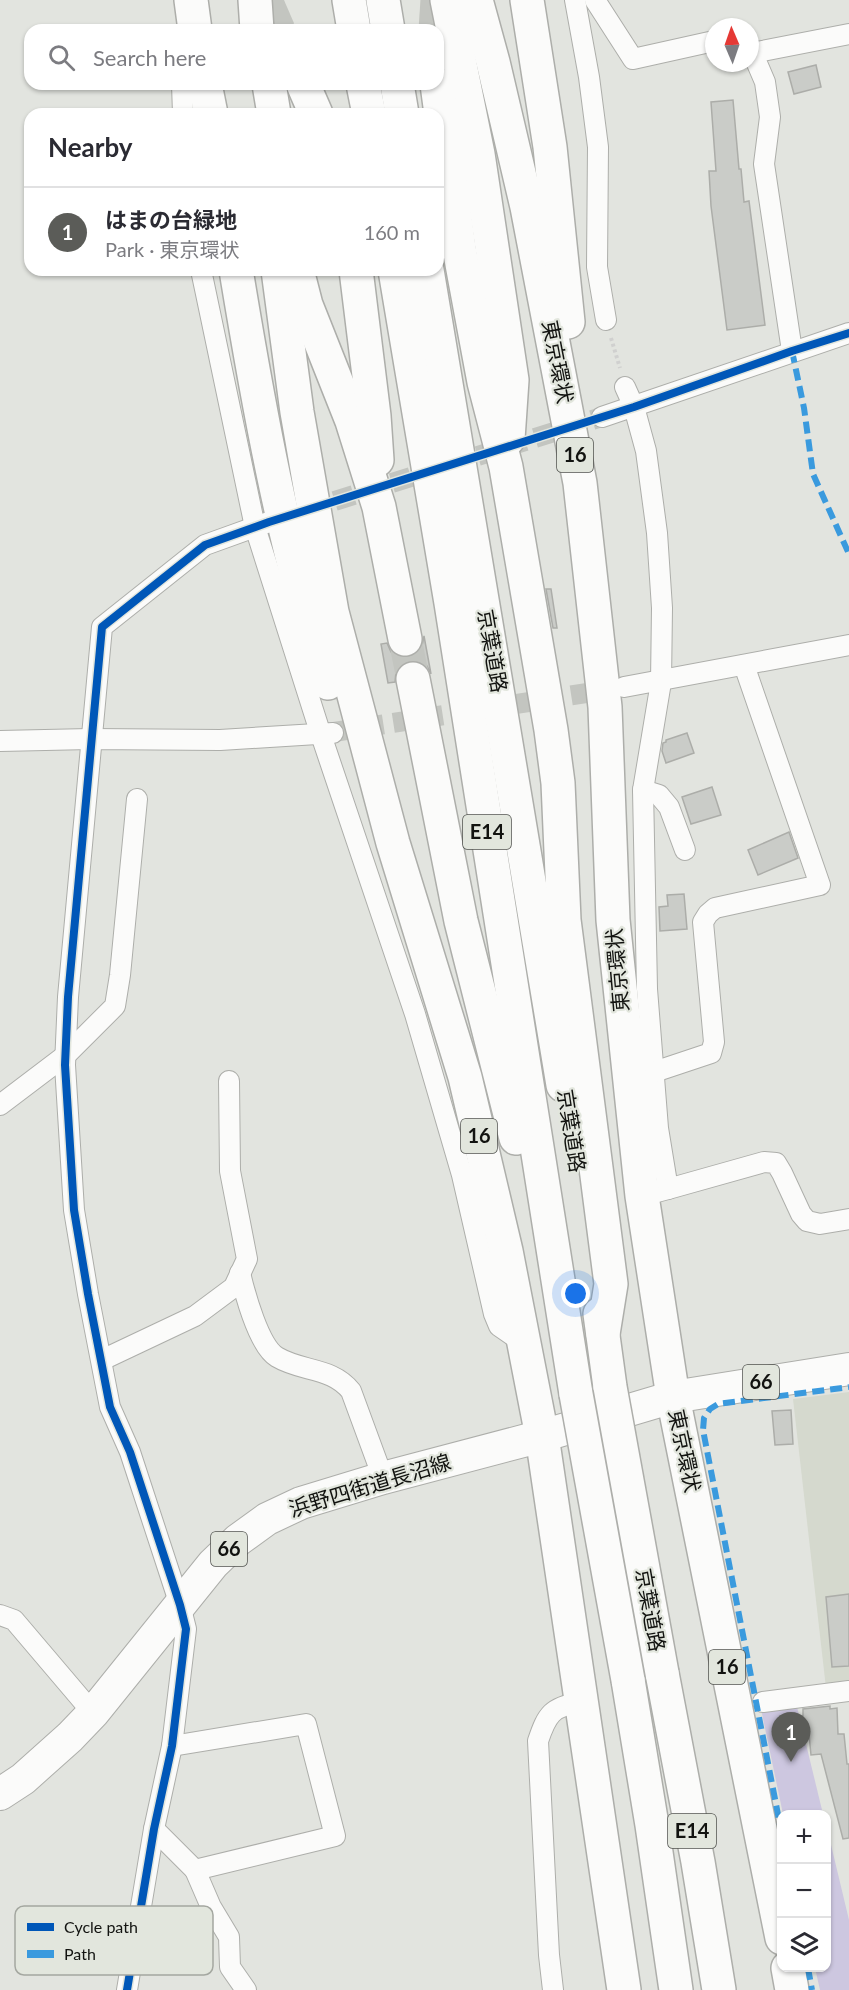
<!DOCTYPE html>
<html lang="en">
<head>
<meta charset="utf-8">
<style>
  body { margin:0; font-family:Lato,"Noto Sans JP",sans-serif; background:#f2f2f3; color:#2b2b33 }
  .controls { position:absolute; right:18px; bottom:18px; display:grid; overflow:hidden; border-radius:12px; box-shadow:0 2px 4px #0004 }
  .controls button { width:54px; height:54px; display:grid; place-items:center; padding:0; border:0; border-bottom:2px solid #e1e1e2; background:#fff; color:#2b2b33; font:30px sans-serif }
  .compass { position:absolute; left:705px; top:18px; width:54px; height:54px; border-radius:50%; background:#fff; box-shadow:0 2px 4px #0004; rotate:358deg }
  .you { position:absolute; left:576px; top:1294px; width:21px; height:21px; margin:-15px; border:4px solid #fff; border-radius:50%; background:#1a73e8; box-shadow:0 0 0 9px #1a73e833 }
  .badge { display:grid; place-items:center; width:39px; height:39px; border-radius:50%; background:#5b5c58; color:#fff; font-size:20px; font-weight:700 }
  .pin { position:absolute; translate:-50% -50px; filter:drop-shadow(0 2px 3px #0008) }
  .pin::after { content:''; position:absolute; top:32px; width:21px; height:18px; background:inherit; clip-path:polygon(0 0,100% 0,50% 100%) }
  .list { margin:0; padding:0; list-style:none }
  h2 { display:flex; justify-content:space-between; align-items:center; height:78px; margin:0; padding:0 24px; font-size:26px }
  h2 small { font-size:20px; font-weight:400; color:#7c7c81 }
  .list li { display:grid; grid-template-columns:39px 1fr auto; gap:18px; align-items:center; box-sizing:border-box; height:90px; padding:0 24px; border-top:2px solid #e1e1e2 }
  .list b { display:block; font-size:22px; white-space:nowrap }
  .list p { margin:0; font-size:20px; white-space:nowrap; color:#7c7c81 }
  .list em { font-size:20px; font-style:normal; color:#7c7c81 }
  .icon { flex:none; width:33px; height:33px; fill:none; stroke:currentColor; stroke-width:2; stroke-linecap:round; stroke-linejoin:round }
  .map { position:relative; flex:none; width:849px; height:1990px; overflow:hidden }
  .search { position:absolute; background:#fff; box-shadow:0 2px 4px #0004; left:24px; top:24px; width:420px; height:66px; display:flex; align-items:center; gap:15px; box-sizing:border-box; padding:0 21px; border-radius:18px; color:#7c7c81; font-size:22px }
  .panel { position:absolute; background:#fff; box-shadow:0 2px 4px #0004; left:24px; top:108px; width:420px; height:168px; border-radius:18px }
  .map>svg:first-child { display:block }
  .built { fill:#d5d9ce }
  .green { fill:#cdc7e0 }
  .building { fill:#caccc8; stroke:#acada9; stroke-width:1.5 }
  .lines { fill:none; stroke-linecap:round; stroke-linejoin:round }
  .minor-tunnel { stroke:#c3c5c0; stroke-width:20; stroke-dasharray:20 10; stroke-linecap:butt }
  .motorway-tunnel { stroke:#c3c5c0; stroke-width:33; stroke-dasharray:33 16; stroke-linecap:butt }
  .minor-casing { stroke:#adaeaa; stroke-width:22 }
  .primary-casing { stroke:#adaeaa; stroke-width:34 }
  .trunk-casing { stroke:#adaeaa; stroke-width:36 }
  .motorway-casing { stroke:#adaeaa; stroke-width:36 }
  .path { stroke:#d0d0cf; stroke-width:4; stroke-dasharray:3 3; stroke-linecap:butt }
  .minor { stroke:#fbfbfa; stroke-width:20 }
  .primary { stroke:#fbfbfa; stroke-width:32 }
  .trunk { stroke:#fbfbfa; stroke-width:33 }
  .motorway { stroke:#fbfbfa; stroke-width:33 }
  .motorway-bridge-casing { stroke:#adaeaa; stroke-width:36; stroke-linecap:butt }
  .motorway-bridge { stroke:#fbfbfa; stroke-width:33 }
  .quiet { stroke:#3a9ade; stroke-width:6; stroke-dasharray:12 6; stroke-linecap:butt }
  .cycleway-casing { stroke:#e2e6dd; stroke-width:11 }
  .cycleway { stroke:#0057b8; stroke-width:8 }
  .labels { text-anchor:middle; stroke-width:4.5; stroke-linejoin:round; paint-order:stroke }
  .shield { fill:#e2e6dd; stroke:#50524e; stroke-width:1.5 }
  .shield-label { font-size:20px; font-weight:bold; fill:#121310 }
  .street-label { font-size:21px; fill:#121310; stroke:#e2e6dd }
  .key { fill:#e2e6dd; stroke:#a4a7a0; stroke-width:1.5 }
  .key-label { font-size:16px; fill:#121310 }
</style>
</head>
<body>
<div class="map">
<svg width="849" height="1990" viewBox="0 0 849 1990">
  <rect width="100%" height="100%" fill="#e2e4df"/>
  <!-- built -->
  <polygon class="built" points="849,1392 849,1686 826,1688 793,1399"/>
  <!-- green -->
  <g class="green">
    <polygon points="797,1707 823,1814 783,1814 761,1709"/>
    <polygon points="827,1828 849,1920 849,1990 820,1990 815,1968 826,1968"/>
  </g>
  <!-- building -->
  <g class="building">
    <polygon points="816,65 821,87 794,94 788,72"/>
    <polygon points="733,100 739,169 741,169 744,202 749,201 765,325 727,330 711,206 709,171 716,171 711,102"/>
    <polygon points="546,589 551,589 557,628 553,628"/>
    <polygon points="424,636 431,674 427,666 420,662 409,661 401,665 396,672 395,682 388,683 381,644 387,643 391,652 400,657 408,657 418,653 422,646"/>
    <polygon points="687,733 694,753 666,763 662,751 663,743 666,742 666,740"/>
    <polygon points="712,787 721,815 691,824 682,797"/>
    <polygon points="789,832 798,858 758,875 748,850"/>
    <polygon points="684,894 687,929 660,931 659,907 668,906 667,895"/>
    <polygon points="791,1410 793,1444 775,1445 772,1411"/>
    <polygon points="849,1594 849,1666 832,1667 826,1597"/>
    <polygon points="830,1706 830,1709 837,1708 838,1734 844,1734 847,1764 849,1764 849,1838 843,1839 821,1754 811,1755 808,1724 803,1724 803,1709"/>
  </g>
  <g class="lines">
    <!-- minor-tunnel -->
    <g class="minor-tunnel">
      <polyline points="306,510 602,417"/>
      <polyline points="334,732 613,689"/>
    </g>
    <!-- motorway-tunnel -->
    <g class="motorway-tunnel">
      <polyline points="266,0 279,30"/>
      <polyline points="435,30 437,0"/>
      <polyline points="405,639 413,679"/>
    </g>
    <defs>
      <g id="minor">
        <polyline points="575,0 589,77 598,147 597,267 606,320"/>
        <polyline points="595,0 633,59 714,41"/>
        <polyline points="750,47 765,82 770,117 764,164 792,351"/>
        <polyline points="752,53 849,34"/>
        <polyline points="182,84 183,114"/>
        <polyline points="201,270 255,527 321,735 415,1014 462,1175 494,1314 499,1326 522,1342"/>
        <polyline points="625,387 634,407 646,451 657,533 662,608 661,682 643,790 647,989 658,1128 668,1189 642,1196"/>
        <polyline points="602,417 849,333"/>
        <polyline points="624,687 849,645"/>
        <polyline points="0,741 90,739 220,740 333,733"/>
        <polyline points="643,790 659,795 669,807 685,850"/>
        <polyline points="654,1072 711,1053 714,1042 703,922 708,914 715,908 820,885 744,665"/>
        <polyline points="0,1105 66,1055 115,1006 120,975 137,799"/>
        <polyline points="668,1189 764,1162 776,1163 782,1173 801,1214 807,1221 820,1224 849,1219"/>
        <path d="M 240,1273 C 245,1294 259,1346 277,1357 C 302,1372 332,1367 351,1391 L 383,1478"/>
        <polyline points="102,1360 195,1316 234,1287 247,1259 230,1171 229,1081"/>
        <polyline points="0,1615 14,1620 93,1713"/>
        <polyline points="763,1702 849,1691"/>
        <polyline points="154,1829 195,1870 335,1836 306,1724 172,1746"/>
        <polyline points="195,1870 211,1907 229,1937 230,1967 246,1990"/>
        <polyline points="127,1990 154,1829 172,1746 186,1629 180,1605 130,1452 110,1407 88,1294 74,1210 65,1065 68,997 102,627 205,545 269,522"/>
        <path d="M 553,1990 L 549,1955 L 538,1741 C 547,1714 552,1707 580,1702"/>
      </g>
      <polyline id="primary" points="0,1794 23,1779 70,1737 93,1713 213,1564 238,1540 267,1519 301,1503 383,1478 542,1436 673,1397 849,1369"/>
      <g id="trunk">
        <polyline points="191,0 195,30"/>
        <polyline points="255,0 257,30"/>
        <polyline points="476,0 493,62 527,207 580,483 605,707 613,920 642,1196 673,1397 782,1938"/>
        <polyline points="527,0 550,147 568,322"/>
        <polyline points="205,84 211,114"/>
        <path d="M 236,270 C 259,409 284,549 328,683"/>
        <polyline points="278,270 297,412 332,612 393,843 465,1077 506,1251 542,1436 624,1990"/>
        <polyline points="788,1968 792,1990"/>
      </g>
      <g id="motorway">
        <polyline points="349,0 354,30"/>
        <polyline points="383,0 388,30"/>
        <polyline points="447,0 478,154 512,380 508,439"/>
        <polyline points="269,84 274,114"/>
        <polyline points="303,84 316,114"/>
        <polyline points="363,84 369,114"/>
        <polyline points="397,84 402,114"/>
        <polyline points="437,84 459,248 484,382 506,467 551,730 558,783 564,920 611,1284 603,1334"/>
        <polyline points="297,270 306,305 352,421 379,507 405,639"/>
        <polyline points="356,270 374,416 377,460"/>
        <polyline points="395,270 451,603 576,1394"/>
        <polyline points="427,270 563,1085"/>
        <polyline points="413,679 461,921 516,1138"/>
        <polyline points="600,1314 610,1387"/>
        <polyline points="662,1673 698,1862 719,1990"/>
        <polyline points="628,1680 652,1825 676,1990"/>
      </g>
    </defs>
    <!-- minor casing -->
    <use href="#minor" class="minor-casing"/>
    <!-- primary casing -->
    <use href="#primary" class="primary-casing"/>
    <!-- trunk casing -->
    <use href="#trunk" class="trunk-casing"/>
    <!-- motorway casing -->
    <use href="#motorway" class="motorway-casing"/>
    <!-- path -->
    <polyline class="path" points="611,338 620,368"/>
    <!-- minor -->
    <use href="#minor" class="minor"/>
    <!-- primary -->
    <use href="#primary" class="primary"/>
    <!-- trunk -->
    <use href="#trunk" class="trunk"/>
    <!-- motorway -->
    <use href="#motorway" class="motorway"/>
    <defs>
      <g id="motorway-bridge">
        <polyline points="610,1387 662,1673"/>
        <polyline points="576,1394 628,1680"/>
      </g>
    </defs>
    <!-- motorway-bridge casing -->
    <use href="#motorway-bridge" class="motorway-bridge-casing"/>
    <!-- motorway-bridge -->
    <use href="#motorway-bridge" class="motorway-bridge"/>
    <!-- quiet -->
    <g class="quiet">
      <polyline points="792,351 804,408 813,474 849,554"/>
      <polyline points="782,1835 703,1430 704,1418 710,1409 718,1404 849,1387"/>
      <polyline points="808,1968 812,1990"/>
    </g>
    <defs>
      <polyline id="cycleway" points="127,1990 154,1829 172,1746 186,1629 180,1605 130,1452 110,1407 88,1294 74,1210 65,1065 68,997 102,627 205,545 269,522 634,407 792,351 849,333"/>
    </defs>
    <!-- cycleway casing -->
    <use href="#cycleway" class="cycleway-casing"/>
    <!-- cycleway -->
    <use href="#cycleway" class="cycleway"/>
  </g>
  <g class="labels">
    <!-- shield labels -->
    <g class="shield">
      <rect x="557" y="438" width="36" height="34" rx="4.5"/>
      <rect x="463" y="815" width="48" height="34" rx="4.5"/>
      <rect x="461" y="1119" width="36" height="34" rx="4.5"/>
      <rect x="743" y="1365" width="36" height="34" rx="4.5"/>
      <rect x="211" y="1532" width="36" height="34" rx="4.5"/>
      <rect x="709" y="1650" width="36" height="34" rx="4.5"/>
      <rect x="668" y="1814" width="48" height="34" rx="4.5"/>
    </g>
    <g class="shield-label">
      <text x="575" y="462">16</text>
      <text x="487" y="839">E14</text>
      <text x="479" y="1143">16</text>
      <text x="761" y="1389">66</text>
      <text x="229" y="1556">66</text>
      <text x="727" y="1674">16</text>
      <text x="692" y="1838">E14</text>
    </g>
    <!-- street labels -->
    <g class="street-label">
      <text transform="translate(557 362) rotate(79)" y="7">東京環状</text>
      <text transform="translate(492 651) rotate(80)" y="7">京葉道路</text>
      <text transform="translate(618 970) rotate(-95)" y="7">東京環状</text>
      <text transform="translate(571 1131) rotate(81)" y="7">京葉道路</text>
      <text transform="translate(684 1451) rotate(78)" y="7">東京環状</text>
      <text transform="translate(370 1486) rotate(-17)" y="7">浜野四街道長沼線</text>
      <text transform="translate(650 1610) rotate(80)" y="7">京葉道路</text>
    </g>
  </g>
  <!-- legend -->
  <rect x="15" y="1906" width="198" height="69" rx="9" class="key"/>
  <rect x="27" y="1923" width="27" height="8" fill="#0057b8"/>
  <rect x="27" y="1950" width="27" height="8" fill="#3a9ade"/>
  <g class="key-label">
    <text x="64" y="1933">Cycle path</text>
    <text x="64" y="1960">Path</text>
  </g>
</svg>
<div class="controls">
<button>+</button>
<button>−</button>
<button><svg class="icon" aria-label="layers" viewBox="0 0 24 24"><path d="M12 4l9 5-9 5-9-5zM3 14l9 5 9-5"/></svg></button>
</div>
<svg class="compass" viewBox="-18 -18 36 36"><path d="M0-13l5 13h-10z" fill="#e53935"/><path d="M0 13l5-13h-10z" fill="#7c7c81"/></svg>
<div class="you"></div>
<div class="pin badge" style="left:791px;top:1762px">1</div>
<div class="search"><svg class="icon" aria-label="search" viewBox="0 0 24 24"><circle cx="10" cy="10" r="6"/><path d="M15 15l6 6"/></svg>Search here</div>
<section class="panel">
<h2>Nearby<small></small></h2>
<ul class="list">
<li><span class="badge">1</span><div><b>はまの台緑地</b><p>Park · 東京環状</p></div><em>160 m</em></li>
</ul>
</section>
</div>
</body>
</html>
